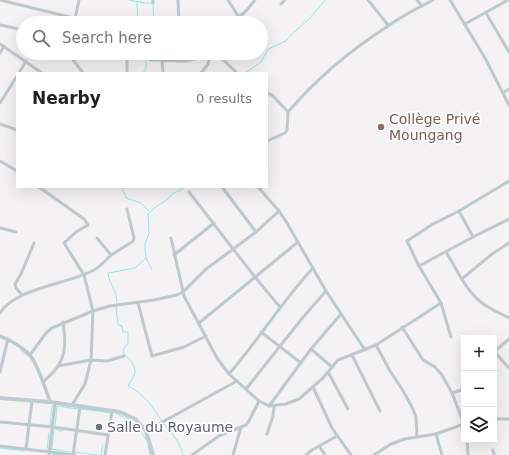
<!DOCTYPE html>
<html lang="en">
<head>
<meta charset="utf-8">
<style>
  body { margin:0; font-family:"DejaVu Sans",sans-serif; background:#f2f2f2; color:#202124 }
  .controls { position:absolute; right:12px; bottom:12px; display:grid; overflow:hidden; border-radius:0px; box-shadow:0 4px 16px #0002 }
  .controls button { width:36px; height:36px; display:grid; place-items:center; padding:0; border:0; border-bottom:1px solid #e0e0e0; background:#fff; color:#202124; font:20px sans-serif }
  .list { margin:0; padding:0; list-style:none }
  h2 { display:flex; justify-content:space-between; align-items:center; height:52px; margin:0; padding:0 16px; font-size:17px }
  h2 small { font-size:13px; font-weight:400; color:#757577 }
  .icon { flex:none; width:22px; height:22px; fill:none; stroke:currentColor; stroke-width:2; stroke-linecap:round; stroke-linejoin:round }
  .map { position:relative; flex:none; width:509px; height:455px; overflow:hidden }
  .search { position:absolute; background:#fff; box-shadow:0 4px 16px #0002; left:16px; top:16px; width:252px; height:44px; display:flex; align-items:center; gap:10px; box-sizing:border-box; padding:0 14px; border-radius:22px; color:#757577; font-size:15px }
  .panel { position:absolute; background:#fff; box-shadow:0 4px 16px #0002; left:16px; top:72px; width:252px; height:116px; border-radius:0px }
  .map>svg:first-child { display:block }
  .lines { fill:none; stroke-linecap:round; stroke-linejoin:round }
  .stream { stroke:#92e8ea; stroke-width:1 }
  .minor { stroke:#bec9ce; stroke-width:3 }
  .tertiary { stroke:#bec9ce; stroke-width:3.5 }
  .secondary { stroke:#bfccd2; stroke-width:4 }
  .education-dot { fill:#8d6e63; stroke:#fff; stroke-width:1.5 }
  .worship-dot { fill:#6b7280; stroke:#fff; stroke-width:1.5 }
  .labels { text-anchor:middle; stroke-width:3.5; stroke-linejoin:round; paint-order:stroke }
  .education-label { font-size:14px; fill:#785e54; stroke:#fff; text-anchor:start }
  .worship-label { font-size:14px; fill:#5b616d; stroke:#fff; text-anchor:start }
</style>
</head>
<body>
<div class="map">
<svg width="509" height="455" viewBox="0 0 509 455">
  <rect width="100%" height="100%" fill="#f4f2f3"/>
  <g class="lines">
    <!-- stream -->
    <g class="stream">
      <polyline points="129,0 145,3 153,3"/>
      <polyline points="137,2 138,23"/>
      <polyline points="153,5 154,23"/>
      <polyline points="17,31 23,33"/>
      <polyline points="149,57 154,57 154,53"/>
      <polyline points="143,73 146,68 146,59"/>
      <polyline points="245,73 261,62 268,49 286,41 292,34 309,19 325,0"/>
      <polyline points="122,187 126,198 141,203 149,211"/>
      <polyline points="152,270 146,258 145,248 145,244 149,233 148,214 157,206 168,199 171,195 185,187"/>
      <path d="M 117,304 C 117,289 109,284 108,273 L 135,268 L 146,258"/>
      <path d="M 116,307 L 118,325 L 122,326 L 123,332 L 128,332 L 128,343 L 124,348 L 123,353 C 128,357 136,366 135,373 C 134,377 130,382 128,386 C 146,395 153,408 164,424 C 174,437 178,438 183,455"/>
      <polyline points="21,350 28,356"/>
      <polyline points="57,406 78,409"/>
      <polyline points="81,409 98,411"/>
      <polyline points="99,411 110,413"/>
      <polyline points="117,414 123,417"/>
      <polyline points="125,417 138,427 146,440"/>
      <polyline points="55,425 57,407"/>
      <polyline points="50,426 52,406"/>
      <polyline points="56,429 60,431 64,430"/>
      <polyline points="148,445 150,455"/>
      <polyline points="0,448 24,451"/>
      <polyline points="47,449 49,433"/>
      <polyline points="52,449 71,452"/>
      <polyline points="52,449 54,429"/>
      <polyline points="75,452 98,455"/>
      <polyline points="51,454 61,455"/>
      <polyline points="101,455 103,445"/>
    </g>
    <!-- minor -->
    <g class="minor">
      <polyline points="0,0 94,23"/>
      <polyline points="153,0 153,3"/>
      <polyline points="178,0 179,23"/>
      <polyline points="228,0 239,17"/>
      <polyline points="368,0 388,25"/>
      <polyline points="417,0 422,6"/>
      <polyline points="450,0 485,58 509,105"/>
      <polyline points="281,4 285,0"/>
      <polyline points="486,13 509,52"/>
      <polyline points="74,23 79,0"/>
      <polyline points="232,23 247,10 255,0"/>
      <polyline points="465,24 508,0"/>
      <polyline points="0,25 23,30"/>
      <polyline points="0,44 42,73"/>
      <polyline points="0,53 4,46"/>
      <polyline points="68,53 83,73"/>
      <polyline points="127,53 127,73"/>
      <polyline points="134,53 152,60 186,61 194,59 200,53"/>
      <polyline points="179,53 179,61"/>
      <polyline points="216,53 237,73"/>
      <polyline points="222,59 228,53"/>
      <polyline points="162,61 163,73"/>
      <polyline points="19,73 26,61"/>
      <polyline points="201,73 208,64 211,53"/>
      <polyline points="267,93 272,95 288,112"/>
      <polyline points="503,93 509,89"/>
      <polyline points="0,103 17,76"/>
      <polyline points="0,124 17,130"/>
      <path d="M 267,141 L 285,133 L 287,130 L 288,112 C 316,79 351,50 388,26 C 402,16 418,8 433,0"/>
      <polyline points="0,161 17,171"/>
      <polyline points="222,187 256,232"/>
      <polyline points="258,187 279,211 287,223 326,291 365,350"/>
      <path d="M 189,192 C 219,230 248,270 280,307"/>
      <polyline points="459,211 473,237"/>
      <polyline points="0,228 16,232"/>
      <polyline points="97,238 111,255"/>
      <polyline points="171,238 184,296 217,358 229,374 259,401 269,406 286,404 299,399 323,378 338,360 376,345 441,303 419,266 407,241 433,224 459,211 509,181"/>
      <path d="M 446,252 C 457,269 465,290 482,303 C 490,309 500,313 509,318"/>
      <polyline points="174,255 214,223"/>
      <polyline points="419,266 473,237 509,219"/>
      <polyline points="463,278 492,254 509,243"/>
      <polyline points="22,295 16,288 15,284 21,274 34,243"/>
      <polyline points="138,303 152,356 184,347 206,336"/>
      <polyline points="441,303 451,337"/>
      <path d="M 0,313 C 15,288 69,284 94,270 C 100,267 105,261 110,256 C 117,251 126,246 133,241 L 134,238 L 127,209"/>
      <polyline points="199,323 298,242"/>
      <polyline points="402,327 423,360 435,367 442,375 452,393 464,424"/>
      <polyline points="261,332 301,363"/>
      <polyline points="376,345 390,371 402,389 413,409 416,417 417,437"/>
      <polyline points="311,349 332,367"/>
      <polyline points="494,351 509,368"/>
      <polyline points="494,352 509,339"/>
      <polyline points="30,355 46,333 52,328 93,311 84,275 64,243 76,232 88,225 84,219 39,187"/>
      <polyline points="352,355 380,411"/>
      <polyline points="58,366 91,360 107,361 124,356"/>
      <polyline points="0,372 8,339"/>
      <polyline points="328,372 348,409"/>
      <path d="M 229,374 C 259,340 282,301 313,268"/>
      <path d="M 43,382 C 48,377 55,372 58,366 C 67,353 65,337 63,322"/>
      <polyline points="313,387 332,428 351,455"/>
      <polyline points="246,389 304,316 326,291"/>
      <polyline points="452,393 464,389"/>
      <polyline points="72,405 85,384 91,360 93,311 110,306 154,300 177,295 183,292 205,270 256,232 279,211"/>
      <polyline points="269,406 311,349 341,314"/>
      <polyline points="494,419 509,419"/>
      <polyline points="0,422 53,427 108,435"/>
      <polyline points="146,431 237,381"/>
      <polyline points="267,434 273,416 274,407"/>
      <polyline points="436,434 442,455"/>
      <polyline points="467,440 468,455"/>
      <polyline points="0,446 75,455"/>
      <polyline points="319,446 325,455"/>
      <polyline points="26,449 32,401"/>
      <polyline points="493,450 494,455"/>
      <polyline points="49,455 55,403"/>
      <polyline points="73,455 80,407"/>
      <polyline points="105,455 112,411"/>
      <polyline points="192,455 219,436 246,425 249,421 259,401"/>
      <polyline points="233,455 241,427"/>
      <polyline points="306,455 312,450 337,436"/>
      <polyline points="374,455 391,444 405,439 436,434 464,424"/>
    </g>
    <!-- tertiary -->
    <path class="tertiary" d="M 0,336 C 10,340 21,346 29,354 C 36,361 47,392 50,402"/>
    <!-- secondary -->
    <polyline class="secondary" points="0,398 50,402 120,412 135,419 146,431 153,455"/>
  </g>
  <!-- markers -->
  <circle class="education-dot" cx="381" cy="127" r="4"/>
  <circle class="worship-dot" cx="99" cy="427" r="4"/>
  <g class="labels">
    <!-- education labels -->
    <g class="education-label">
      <text x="389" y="124">Collège Privé<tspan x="389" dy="16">Moungang</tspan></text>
    </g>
    <!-- worship labels -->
    <g class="worship-label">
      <text x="107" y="432">Salle du Royaume</text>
    </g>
  </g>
</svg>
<div class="controls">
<button>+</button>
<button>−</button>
<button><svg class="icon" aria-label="layers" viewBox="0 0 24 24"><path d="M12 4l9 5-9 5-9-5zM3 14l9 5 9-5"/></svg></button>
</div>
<div class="search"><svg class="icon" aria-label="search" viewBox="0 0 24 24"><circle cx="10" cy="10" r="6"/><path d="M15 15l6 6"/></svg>Search here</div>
<section class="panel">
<h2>Nearby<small>0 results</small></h2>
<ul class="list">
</ul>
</section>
</div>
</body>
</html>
